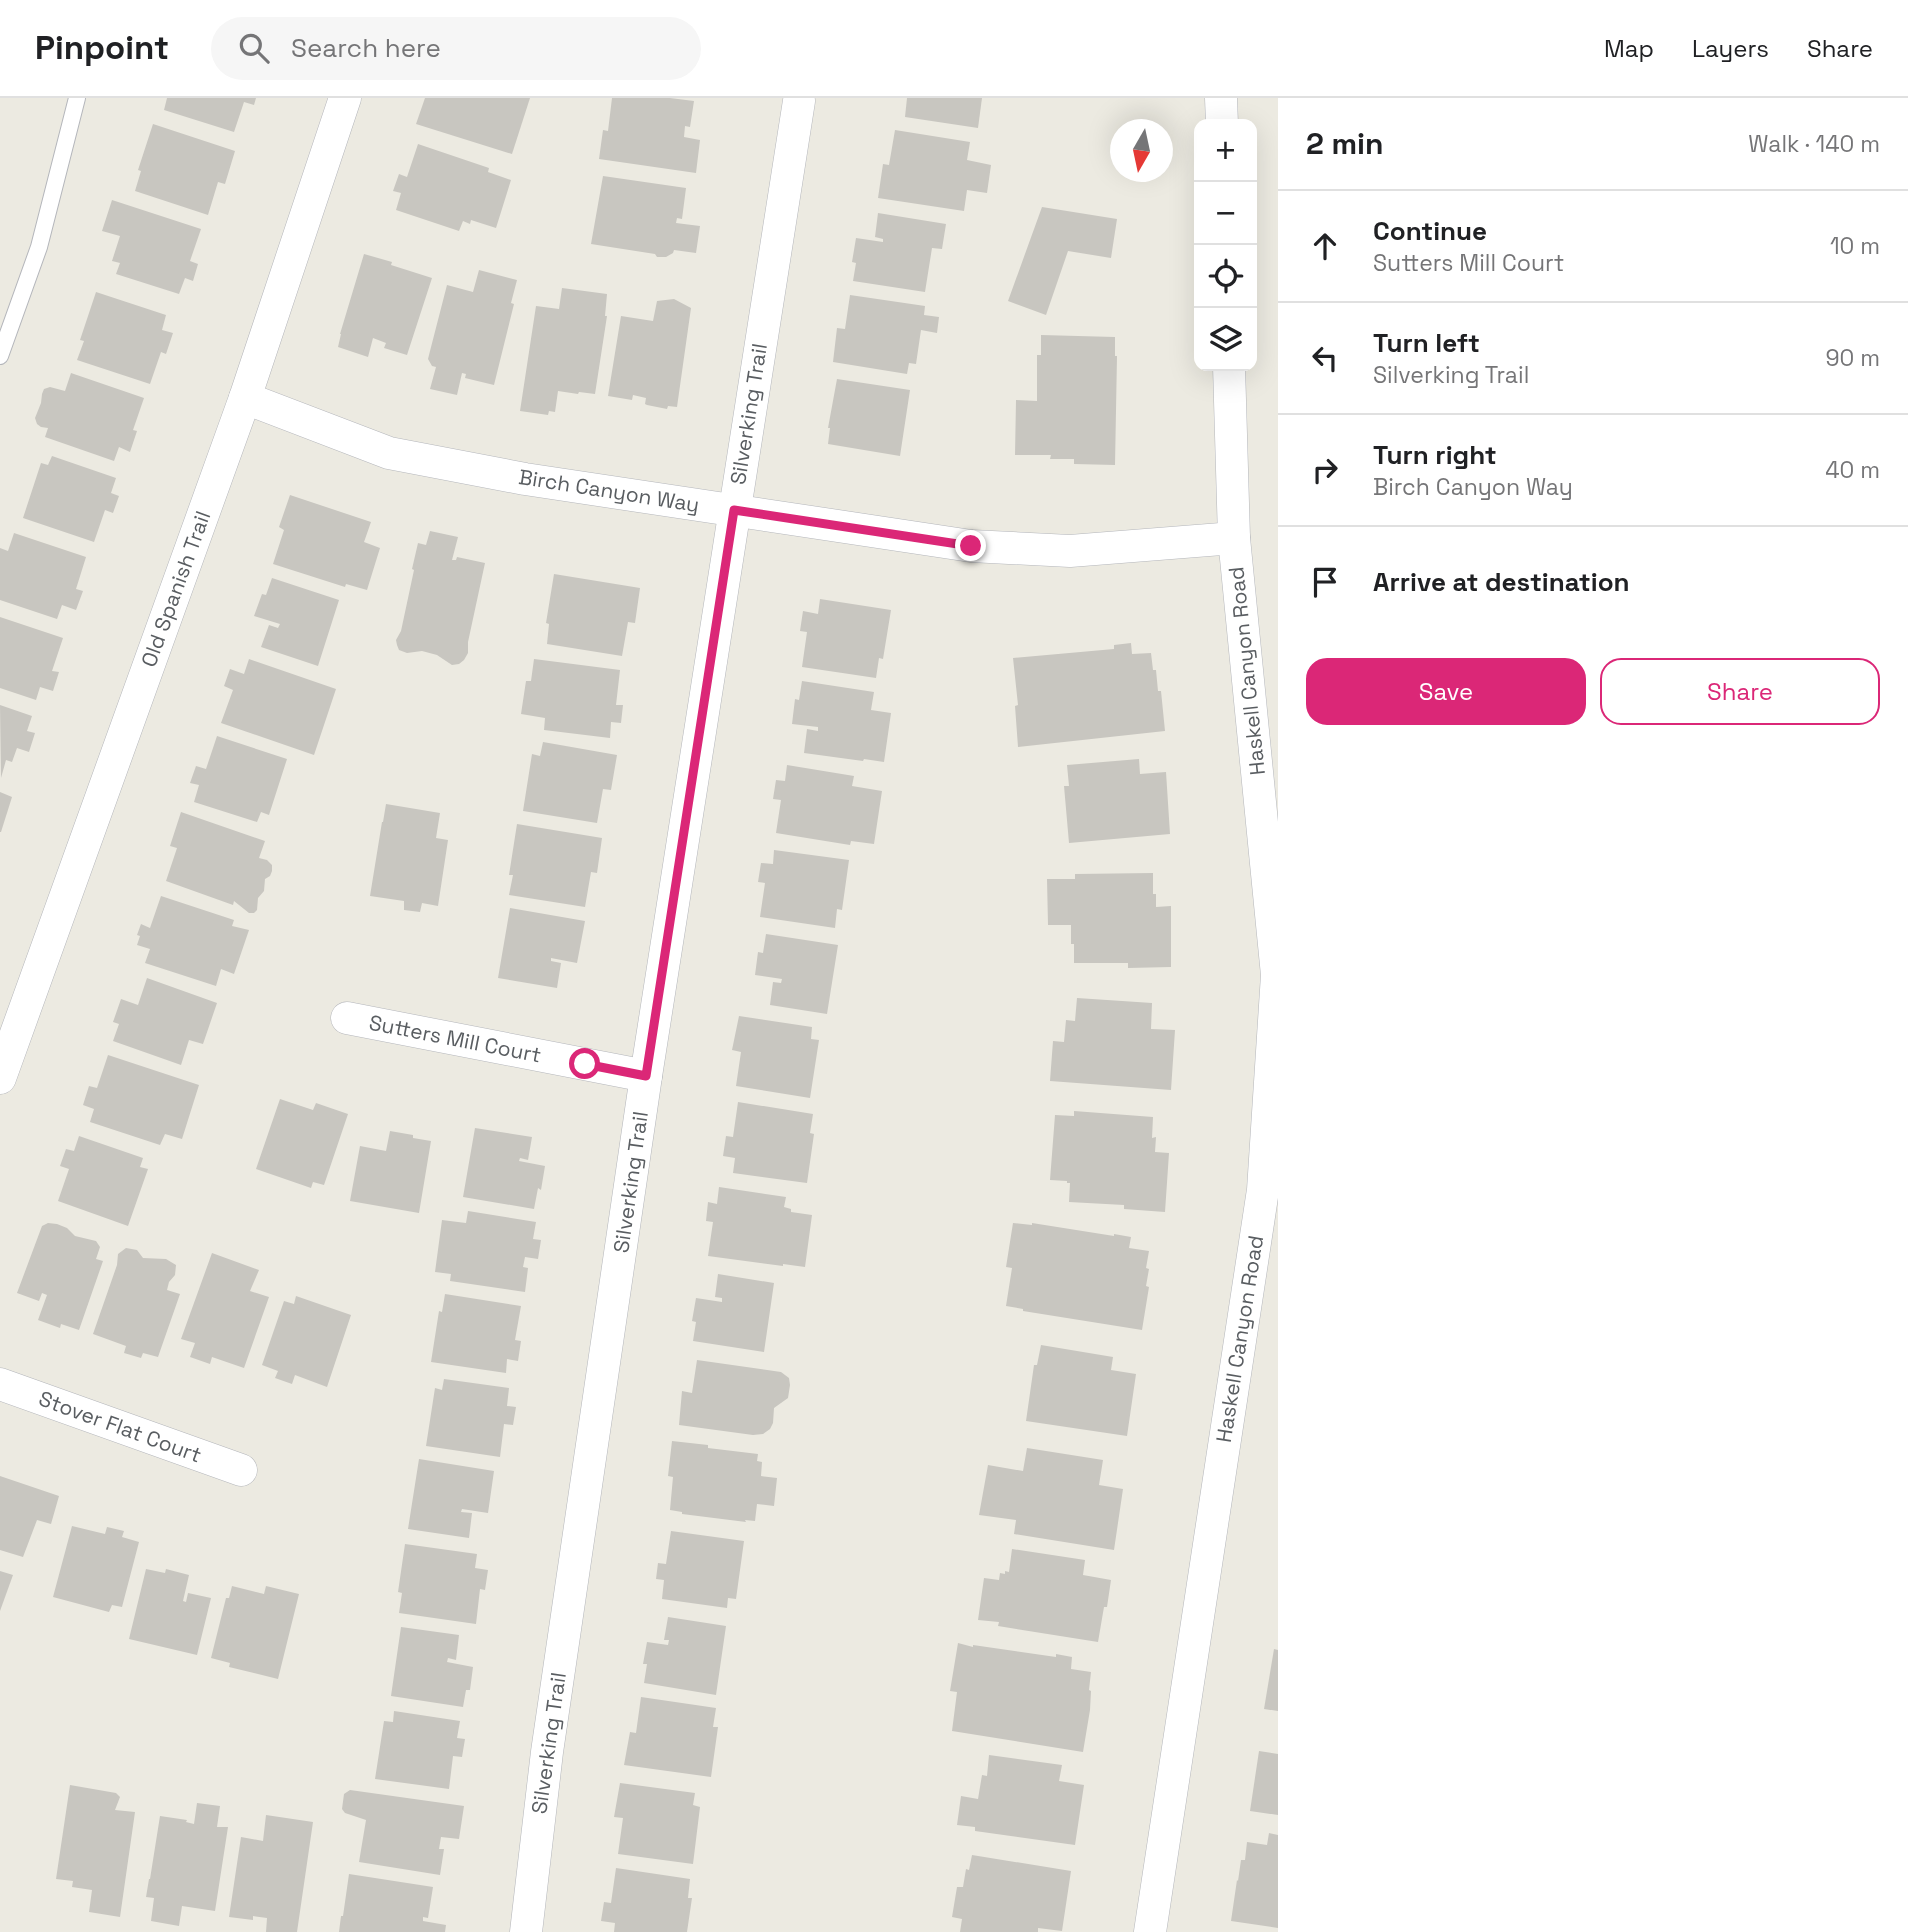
<!DOCTYPE html>
<html lang="en">
<head>
<meta charset="utf-8">
<style>
  body { margin:0; font-family:"Space Grotesk",sans-serif; background:#f6f6f6; color:#202124 }
  .controls { position:absolute; right:21px; top:21px; display:grid; overflow:hidden; border-radius:14px; box-shadow:0 7px 28px #0002 }
  .controls button { width:63px; height:63px; display:grid; place-items:center; padding:0; border:0; border-bottom:2px solid #e0e0e0; background:#fff; color:#202124; font:35px sans-serif }
  .compass { position:absolute; left:1110px; top:21px; width:63px; height:63px; border-radius:50%; background:#fff; box-shadow:0 7px 28px #0002; rotate:189deg }
  .stop { position:absolute; width:21px; height:21px; margin:-16px; border:5px solid #db2777; border-radius:50%; background:#fff }
  .stop.end { background:#db2777; border-color:#fff; box-shadow:0 2px 7px #0008 }
  .list { margin:0; padding:0; list-style:none }
  h2 { display:flex; justify-content:space-between; align-items:center; height:91px; margin:0; padding:0 28px; font-size:30px }
  h2 small { font-size:23px; font-weight:400; color:#757577 }
  .list li { display:grid; grid-template-columns:46px 1fr auto; gap:21px; align-items:center; box-sizing:border-box; height:112px; padding:0 28px; border-top:2px solid #e0e0e0 }
  .list b { display:block; font-size:26px; white-space:nowrap }
  .list p { margin:0; font-size:23px; white-space:nowrap; color:#757577 }
  .list em { font-size:23px; font-style:normal; color:#757577 }
  .actions { display:flex; gap:14px; padding:21px 28px }
  .actions a { flex:1; padding:16px 0; border:2px solid #db2777; border-radius:21px; text-align:center; font-size:24px; color:#db2777 }
  .actions .main { background:#db2777; color:#fff }
  .icon { flex:none; width:38px; height:38px; fill:none; stroke:currentColor; stroke-width:2; stroke-linecap:round; stroke-linejoin:round }
  .map { position:relative; flex:none; width:1278px; height:1834px; overflow:hidden }
  header { display:flex; align-items:center; gap:42px; box-sizing:border-box; height:98px; padding:0 35px; background:#fff; border-bottom:2px solid #e0e0e0 }
  header strong { font-size:33px }
  nav { display:flex; gap:38px; margin-inline-start:auto; font-size:24px }
  .search { width:490px; height:63px; background:#f6f6f6; display:flex; align-items:center; gap:18px; box-sizing:border-box; padding:0 24px; border-radius:38px; color:#757577; font-size:26px }
  main { display:flex }
  aside { flex:1; background:#fff }
  .map>svg:first-child { display:block }
  .building { fill:#c8c6c0 }
  .lines { fill:none; stroke-linecap:round; stroke-linejoin:round }
  .service-casing { stroke:#b4b6bb; stroke-width:18 }
  .minor-casing { stroke:#b4b6bb; stroke-width:33 }
  .service { stroke:#fff; stroke-width:16 }
  .minor { stroke:#fff; stroke-width:32 }
  .route { stroke:#db2777; stroke-width:9 }
  .labels { text-anchor:middle; stroke-width:7; stroke-linejoin:round; paint-order:stroke }
  .street-label { font-size:21px; fill:#595d61; stroke:#fff }
</style>
</head>
<body>
<header>
<strong>Pinpoint</strong>
<div class="search"><svg class="icon" aria-label="search" viewBox="0 0 24 24"><circle cx="10" cy="10" r="6"/><path d="M15 15l6 6"/></svg>Search here</div>
<nav><a>Map</a><a>Layers</a><a>Share</a></nav>
</header>
<main>
<div class="map">
<svg width="1278" height="1834" viewBox="0 0 1278 1834">
  <rect width="100%" height="100%" fill="#eceae1"/>
  <!-- building -->
  <g class="building">
    <polygon points="167,0 256,0 254,7 244,4 234,34 164,12"/>
    <polygon points="425,0 530,0 512,56 416,26"/>
    <polygon points="612,0 670,0 694,3 690,29 685,28 684,39 700,42 696,75 599,61 603,32 608,33"/>
    <polygon points="907,0 982,0 978,30 905,19"/>
    <polygon points="153,26 235,53 225,86 218,84 208,117 135,93 141,73 138,72"/>
    <polygon points="895,32 970,44 967,62 991,67 987,95 967,92 964,113 878,100 883,66 889,67"/>
    <polygon points="418,46 489,70 488,74 511,82 496,130 471,122 470,126 463,123 459,133 396,112 401,95 393,93 399,76 407,79"/>
    <polygon points="603,78 686,90 682,121 677,120 676,125 700,128 696,155 674,152 673,155 666,159 657,159 655,156 591,146"/>
    <polygon points="112,102 201,131 190,163 198,166 193,183 185,180 179,196 116,176 120,165 112,163 120,138 102,133"/>
    <polygon points="1042,109 1117,121 1111,160 1068,153 1046,217 1008,203"/>
    <polygon points="878,115 946,126 942,151 932,150 925,194 853,183 856,165 852,164 856,140 883,144 883,141 875,139"/>
    <polygon points="364,156 392,164 391,167 432,180 407,257 384,250 386,245 373,240 368,259 338,249 341,236 340,236"/>
    <polygon points="479,172 517,182 511,205 514,206 494,287 465,280 466,276 462,275 457,297 430,291 436,269 432,268 428,261 430,253 447,187 473,194"/>
    <polygon points="562,190 607,196 605,218 607,218 595,296 579,294 578,296 558,293 555,314 549,313 548,317 520,313 536,208 559,211"/>
    <polygon points="96,194 166,217 162,232 173,235 166,256 161,254 150,286 77,262 84,243 80,242"/>
    <polygon points="850,197 925,208 924,217 939,219 937,235 921,232 916,266 909,265 907,276 833,264 837,230 845,231"/>
    <polygon points="674,201 691,210 677,309 668,308 667,311 647,307 645,306 646,300 633,297 632,302 608,298 621,218 653,223 657,203"/>
    <polygon points="1041,237 1115,239 1115,258 1117,258 1115,367 1074,366 1074,361 1050,361 1051,357 1015,357 1016,302 1037,303 1037,257 1041,257"/>
    <polygon points="71,275 144,300 133,332 137,333 130,354 119,349 114,363 45,339 48,330 41,329 37,326 35,320 41,305 42,296 44,291 50,289 65,293"/>
    <polygon points="837,281 910,292 900,358 828,346 830,330 828,330"/>
    <polygon points="52,358 116,380 111,395 119,398 113,415 105,412 94,444 23,420 41,365 48,367"/>
    <polygon points="290,397 371,424 364,444 380,450 367,492 346,486 345,489 273,466 284,432 279,429"/>
    <polygon points="430,433 458,439 452,462 456,462 457,459 485,465 468,544 468,555 464,562 459,566 452,567 437,557 422,553 407,555 399,552 397,547 396,542 401,533 414,472 412,471 418,445 426,447"/>
    <polygon points="14,435 86,459 76,491 83,493 76,512 62,507 57,521 0,502 0,450 8,453"/>
    <polygon points="554,476 640,490 635,525 628,524 622,558 547,546 549,526 546,525"/>
    <polygon points="272,480 339,502 318,568 261,549 269,527 278,530 280,526 254,518 262,496 266,497"/>
    <polygon points="820,501 891,512 883,561 879,560 876,580 802,569 807,534 800,533 803,513 818,516"/>
    <polygon points="0,519 63,540 52,573 59,574 53,593 40,589 36,602 0,590"/>
    <polygon points="1131,545 1132,556 1151,555 1153,572 1156,572 1158,593 1161,593 1165,633 1018,649 1015,608 1018,607 1013,560 1114,551 1114,547"/>
    <polygon points="249,561 336,591 314,657 221,625 233,592 224,588 230,571 244,576"/>
    <polygon points="534,561 620,572 616,607 623,607 621,625 611,624 610,640 544,632 545,620 521,616 526,583 531,583"/>
    <polygon points="802,583 874,594 871,612 891,615 884,664 864,661 863,663 804,655 807,631 818,633 818,629 792,626 795,601 799,602"/>
    <polygon points="0,607 32,618 27,633 35,635 29,654 17,650 12,664 6,662 1,680"/>
    <polygon points="217,638 287,661 269,717 261,714 257,724 194,704 199,687 190,685 196,668 206,671"/>
    <polygon points="543,644 617,657 611,692 603,691 597,725 523,713 532,656 540,658"/>
    <polygon points="1139,661 1140,676 1166,674 1170,736 1069,745 1064,688 1069,688 1067,667"/>
    <polygon points="787,667 854,678 852,688 882,693 874,746 851,743 850,747 776,735 781,702 773,701 776,682 785,683"/>
    <polygon points="0,694 12,699 1,734 0,734"/>
    <polygon points="386,706 440,715 436,740 448,742 438,808 422,805 420,814 404,812 404,803 370,798 382,724 383,724"/>
    <polygon points="181,714 265,743 259,760 267,762 272,767 272,773 270,778 265,781 264,793 258,800 257,812 254,815 249,815 234,803 233,807 166,783 177,750 170,748"/>
    <polygon points="517,726 602,740 597,775 591,774 585,809 509,797 513,777 509,777"/>
    <polygon points="774,752 849,762 842,812 837,811 835,830 760,819 765,785 758,784 761,765 773,766"/>
    <polygon points="1153,775 1153,796 1156,796 1156,809 1171,808 1171,869 1128,870 1128,865 1074,865 1074,846 1071,846 1071,827 1048,827 1047,781 1075,781 1075,776"/>
    <polygon points="161,798 234,822 232,828 249,832 234,876 221,871 216,888 145,865 150,851 137,847 140,838 137,837 141,826 150,830"/>
    <polygon points="510,810 585,823 577,865 551,860 551,863 561,865 557,890 498,880"/>
    <polygon points="766,836 838,847 827,916 770,907 773,884 781,885 782,881 755,877 758,854 763,855"/>
    <polygon points="147,880 217,905 203,946 189,942 181,967 113,943 119,926 113,924 121,901 138,907"/>
    <polygon points="1077,900 1152,905 1151,931 1175,932 1171,992 1050,983 1053,943 1064,944 1066,922 1075,923"/>
    <polygon points="739,918 812,929 811,941 819,942 810,1000 736,988 741,954 732,952"/>
    <polygon points="108,957 199,987 182,1041 165,1036 160,1047 90,1024 94,1011 83,1007 89,988 97,990"/>
    <polygon points="280,1001 313,1012 316,1005 348,1016 324,1087 313,1084 311,1090 256,1071"/>
    <polygon points="738,1004 813,1016 810,1035 814,1036 807,1085 733,1075 735,1060 723,1058 726,1038 733,1039"/>
    <polygon points="1074,1013 1153,1019 1152,1040 1156,1039 1155,1054 1169,1055 1165,1114 1124,1111 1124,1107 1069,1104 1070,1085 1067,1085 1067,1083 1050,1082 1055,1017 1074,1018"/>
    <polygon points="475,1030 532,1039 528,1062 520,1060 519,1063 545,1068 541,1092 538,1090 534,1111 463,1099"/>
    <polygon points="390,1033 413,1037 413,1040 431,1043 419,1115 350,1103 360,1048 386,1053"/>
    <polygon points="79,1038 143,1060 140,1069 148,1071 128,1128 58,1103 69,1071 60,1068 66,1051 74,1053"/>
    <polygon points="719,1089 786,1099 784,1109 791,1111 791,1114 812,1117 805,1169 783,1166 783,1168 708,1158 713,1124 706,1123 708,1104 717,1106"/>
    <polygon points="468,1113 536,1124 533,1141 541,1142 538,1161 525,1159 523,1169 528,1170 525,1194 450,1183 451,1176 435,1174 442,1122 466,1125"/>
    <polygon points="48,1125 57,1126 67,1130 75,1138 96,1143 100,1149 96,1161 103,1163 79,1232 61,1226 60,1230 38,1222 47,1197 42,1195 39,1203 17,1195 42,1128"/>
    <polygon points="1013,1125 1032,1127 1032,1125 1114,1138 1114,1136 1131,1139 1129,1150 1149,1153 1146,1170 1149,1171 1146,1188 1149,1189 1142,1232 1023,1213 1023,1211 1006,1208 1012,1170 1006,1169"/>
    <polygon points="126,1150 137,1152 143,1160 166,1161 176,1167 175,1177 169,1184 167,1192 180,1196 158,1259 143,1255 141,1260 124,1255 126,1248 93,1236 117,1167 118,1156"/>
    <polygon points="212,1155 259,1172 250,1193 269,1199 244,1270 212,1259 210,1266 190,1259 195,1245 181,1241"/>
    <polygon points="718,1176 774,1185 764,1254 693,1243 696,1224 692,1223 696,1200 722,1204 722,1200 715,1199"/>
    <polygon points="445,1196 521,1208 515,1242 521,1243 518,1263 507,1261 506,1275 431,1264 439,1213 442,1214"/>
    <polygon points="296,1198 351,1217 327,1289 295,1277 292,1286 275,1280 278,1273 262,1267 284,1203 294,1206"/>
    <polygon points="1041,1247 1113,1259 1111,1272 1136,1276 1127,1338 1026,1323 1034,1267 1037,1267"/>
    <polygon points="697,1262 781,1274 789,1280 790,1287 788,1300 774,1310 773,1325 770,1331 763,1336 753,1337 679,1327 682,1293 692,1295"/>
    <polygon points="444,1281 509,1290 507,1308 516,1309 513,1327 504,1326 500,1359 426,1348 435,1290 442,1292"/>
    <polygon points="672,1343 708,1347 708,1350 758,1356 757,1363 762,1364 761,1378 777,1380 774,1408 757,1406 755,1423 745,1422 746,1424 682,1416 682,1414 670,1412 673,1379 668,1378"/>
    <polygon points="1027,1350 1103,1362 1099,1387 1123,1391 1114,1452 1014,1436 1016,1422 979,1417 988,1367 1023,1373"/>
    <polygon points="419,1361 494,1373 488,1415 462,1411 461,1414 472,1415 469,1440 408,1431"/>
    <polygon points="0,1378 59,1398 51,1426 37,1422 23,1459 0,1452"/>
    <polygon points="72,1428 105,1436 107,1429 124,1433 122,1439 139,1444 122,1509 112,1507 109,1514 53,1499"/>
    <polygon points="671,1433 744,1443 736,1501 728,1500 727,1510 662,1501 664,1482 656,1481 658,1465 666,1466"/>
    <polygon points="405,1446 477,1456 475,1470 488,1472 485,1492 480,1491 476,1526 399,1515 402,1495 398,1494"/>
    <polygon points="1012,1451 1085,1462 1083,1477 1111,1482 1107,1509 1104,1509 1098,1544 998,1528 999,1524 978,1522 984,1480 999,1482 1000,1475 1005,1476 1005,1473 1009,1474"/>
    <polygon points="146,1471 165,1475 166,1471 189,1477 183,1503 186,1504 188,1495 211,1500 197,1557 129,1541"/>
    <polygon points="0,1473 13,1477 0,1513"/>
    <polygon points="232,1488 264,1496 266,1488 299,1496 278,1581 229,1569 230,1565 211,1560 226,1500 229,1500"/>
    <polygon points="668,1519 726,1528 716,1597 644,1585 647,1566 643,1566 647,1544 668,1547 669,1542 664,1542"/>
    <polygon points="401,1529 459,1537 456,1562 448,1560 447,1564 473,1569 470,1592 466,1592 463,1609 391,1598"/>
    <polygon points="958,1545 973,1549 973,1547 1056,1559 1056,1556 1072,1559 1071,1571 1091,1574 1089,1592 1091,1593 1090,1612 1083,1654 952,1633 957,1594 950,1593"/>
    <polygon points="1274,1551 1278,1552 1278,1613 1264,1611"/>
    <polygon points="641,1599 716,1610 713,1629 718,1629 711,1679 624,1667 630,1634 636,1635"/>
    <polygon points="394,1613 460,1623 457,1640 465,1641 462,1659 453,1658 449,1691 375,1681 384,1623 393,1624"/>
    <polygon points="1259,1653 1278,1656 1278,1717 1250,1713"/>
    <polygon points="989,1657 1062,1667 1059,1683 1084,1687 1075,1747 975,1733 975,1729 957,1727 961,1698 978,1701 982,1677 987,1678"/>
    <polygon points="620,1685 695,1695 693,1707 700,1709 693,1766 618,1756 623,1720 614,1719"/>
    <polygon points="70,1687 116,1695 120,1699 115,1712 135,1714 120,1819 89,1814 92,1792 72,1789 73,1783 56,1781"/>
    <polygon points="350,1692 464,1708 459,1741 441,1739 439,1751 444,1751 440,1777 359,1764 366,1722 345,1715 342,1711 344,1696"/>
    <polygon points="197,1705 220,1708 217,1729 228,1729 215,1813 182,1808 179,1828 151,1823 154,1800 146,1799 149,1781 150,1781 160,1718 187,1722 186,1724 194,1726"/>
    <polygon points="266,1717 313,1724 297,1834 266,1834 267,1820 253,1818 253,1822 229,1819 241,1739 263,1743"/>
    <polygon points="1269,1735 1278,1737 1278,1830 1231,1823 1237,1782 1238,1783 1241,1762 1245,1762 1247,1744 1267,1747"/>
    <polygon points="972,1757 1071,1773 1062,1833 1038,1830 1038,1834 960,1834 962,1821 952,1819 957,1789 963,1789 966,1771 969,1772"/>
    <polygon points="616,1770 690,1781 688,1800 692,1800 687,1834 614,1834 615,1825 601,1823 604,1804 611,1805"/>
    <polygon points="349,1776 433,1789 428,1820 423,1819 423,1823 446,1827 445,1834 339,1834 341,1818 343,1818"/>
  </g>
  <g class="lines">
    <defs>
      <polyline id="service" points="0,258 39,149 77,0"/>
      <g id="minor">
        <polyline points="1221,0 1222,26"/>
        <polyline points="245,300 389,355 525,381 971,448 1070,453 1234,440"/>
        <polyline points="347,920 646,978"/>
        <polyline points="0,980 245,300 345,0"/>
        <polyline points="0,1286 241,1372"/>
        <polyline points="526,1834 547,1654 646,978 799,3"/>
        <polyline points="1150,1834 1263,1092 1277,877 1234,440 1229,268"/>
      </g>
    </defs>
    <!-- service casing -->
    <use href="#service" class="service-casing"/>
    <!-- minor casing -->
    <use href="#minor" class="minor-casing"/>
    <!-- service -->
    <use href="#service" class="service"/>
    <!-- minor -->
    <use href="#minor" class="minor"/>
  </g>
  <g class="lines">
    <!-- route -->
    <polyline class="route" points="585,966 646,978 734,412 971,448"/>
  </g>
  <g class="labels">
    <!-- street labels -->
    <g class="street-label">
      <text transform="translate(749 316) rotate(-81)" y="7">Silverking Trail</text>
      <text transform="translate(609 393) rotate(9)" y="7">Birch Canyon Way</text>
      <text transform="translate(176 491) rotate(-70)" y="7">Old Spanish Trail</text>
      <text transform="translate(1247 573) rotate(-96)" y="7">Haskell Canyon Road</text>
      <text transform="translate(455 941) rotate(11)" y="7">Sutters Mill Court</text>
      <text transform="translate(631 1084) rotate(-82)" y="7">Silverking Trail</text>
      <text transform="translate(1240 1241) rotate(-81)" y="7">Haskell Canyon Road</text>
      <text transform="translate(120 1329) rotate(20)" y="7">Stover Flat Court</text>
      <text transform="translate(549 1645) rotate(-82)" y="7">Silverking Trail</text>
    </g>
  </g>
</svg>
<div class="controls">
<button>+</button>
<button>−</button>
<button><svg class="icon" aria-label="locate" viewBox="0 0 24 24"><circle cx="12" cy="12" r="6"/><path d="M12 2v4M12 18v4M2 12h4M18 12h4"/></svg></button>
<button><svg class="icon" aria-label="layers" viewBox="0 0 24 24"><path d="M12 4l9 5-9 5-9-5zM3 14l9 5 9-5"/></svg></button>
</div>
<svg class="compass" viewBox="-18 -18 36 36"><path d="M0-13l5 13h-10z" fill="#e53935"/><path d="M0 13l5-13h-10z" fill="#757577"/></svg>
<div class="stop" style="left:585px;top:966px"></div>
<div class="stop end" style="left:971px;top:448px"></div>
</div>
<aside>
<h2>2 min<small>Walk · 140 m</small></h2>
<ul class="list">
<li><svg class="icon" aria-label="ahead" viewBox="0 0 24 24"><path d="M12 20V5M6 11l6-6 6 6"/></svg><div><b>Continue</b><p>Sutters Mill Court</p></div><em>10 m</em></li>
<li><svg class="icon" aria-label="left" viewBox="0 0 24 24"><path d="M17 20v-9H6M10 6l-5 5 5 5"/></svg><div><b>Turn left</b><p>Silverking Trail</p></div><em>90 m</em></li>
<li><svg class="icon" aria-label="right" viewBox="0 0 24 24"><path d="M7 20v-9h11M14 6l5 5-5 5"/></svg><div><b>Turn right</b><p>Birch Canyon Way</p></div><em>40 m</em></li>
<li><svg class="icon" aria-label="arrive" viewBox="0 0 24 24"><path d="M6 21V4h12l-3 4 3 4H6"/></svg><div><b>Arrive at destination</b></div></li>
</ul>
<div class="actions"><a class="main">Save</a><a>Share</a></div>
</aside>
</main>
</body>
</html>
